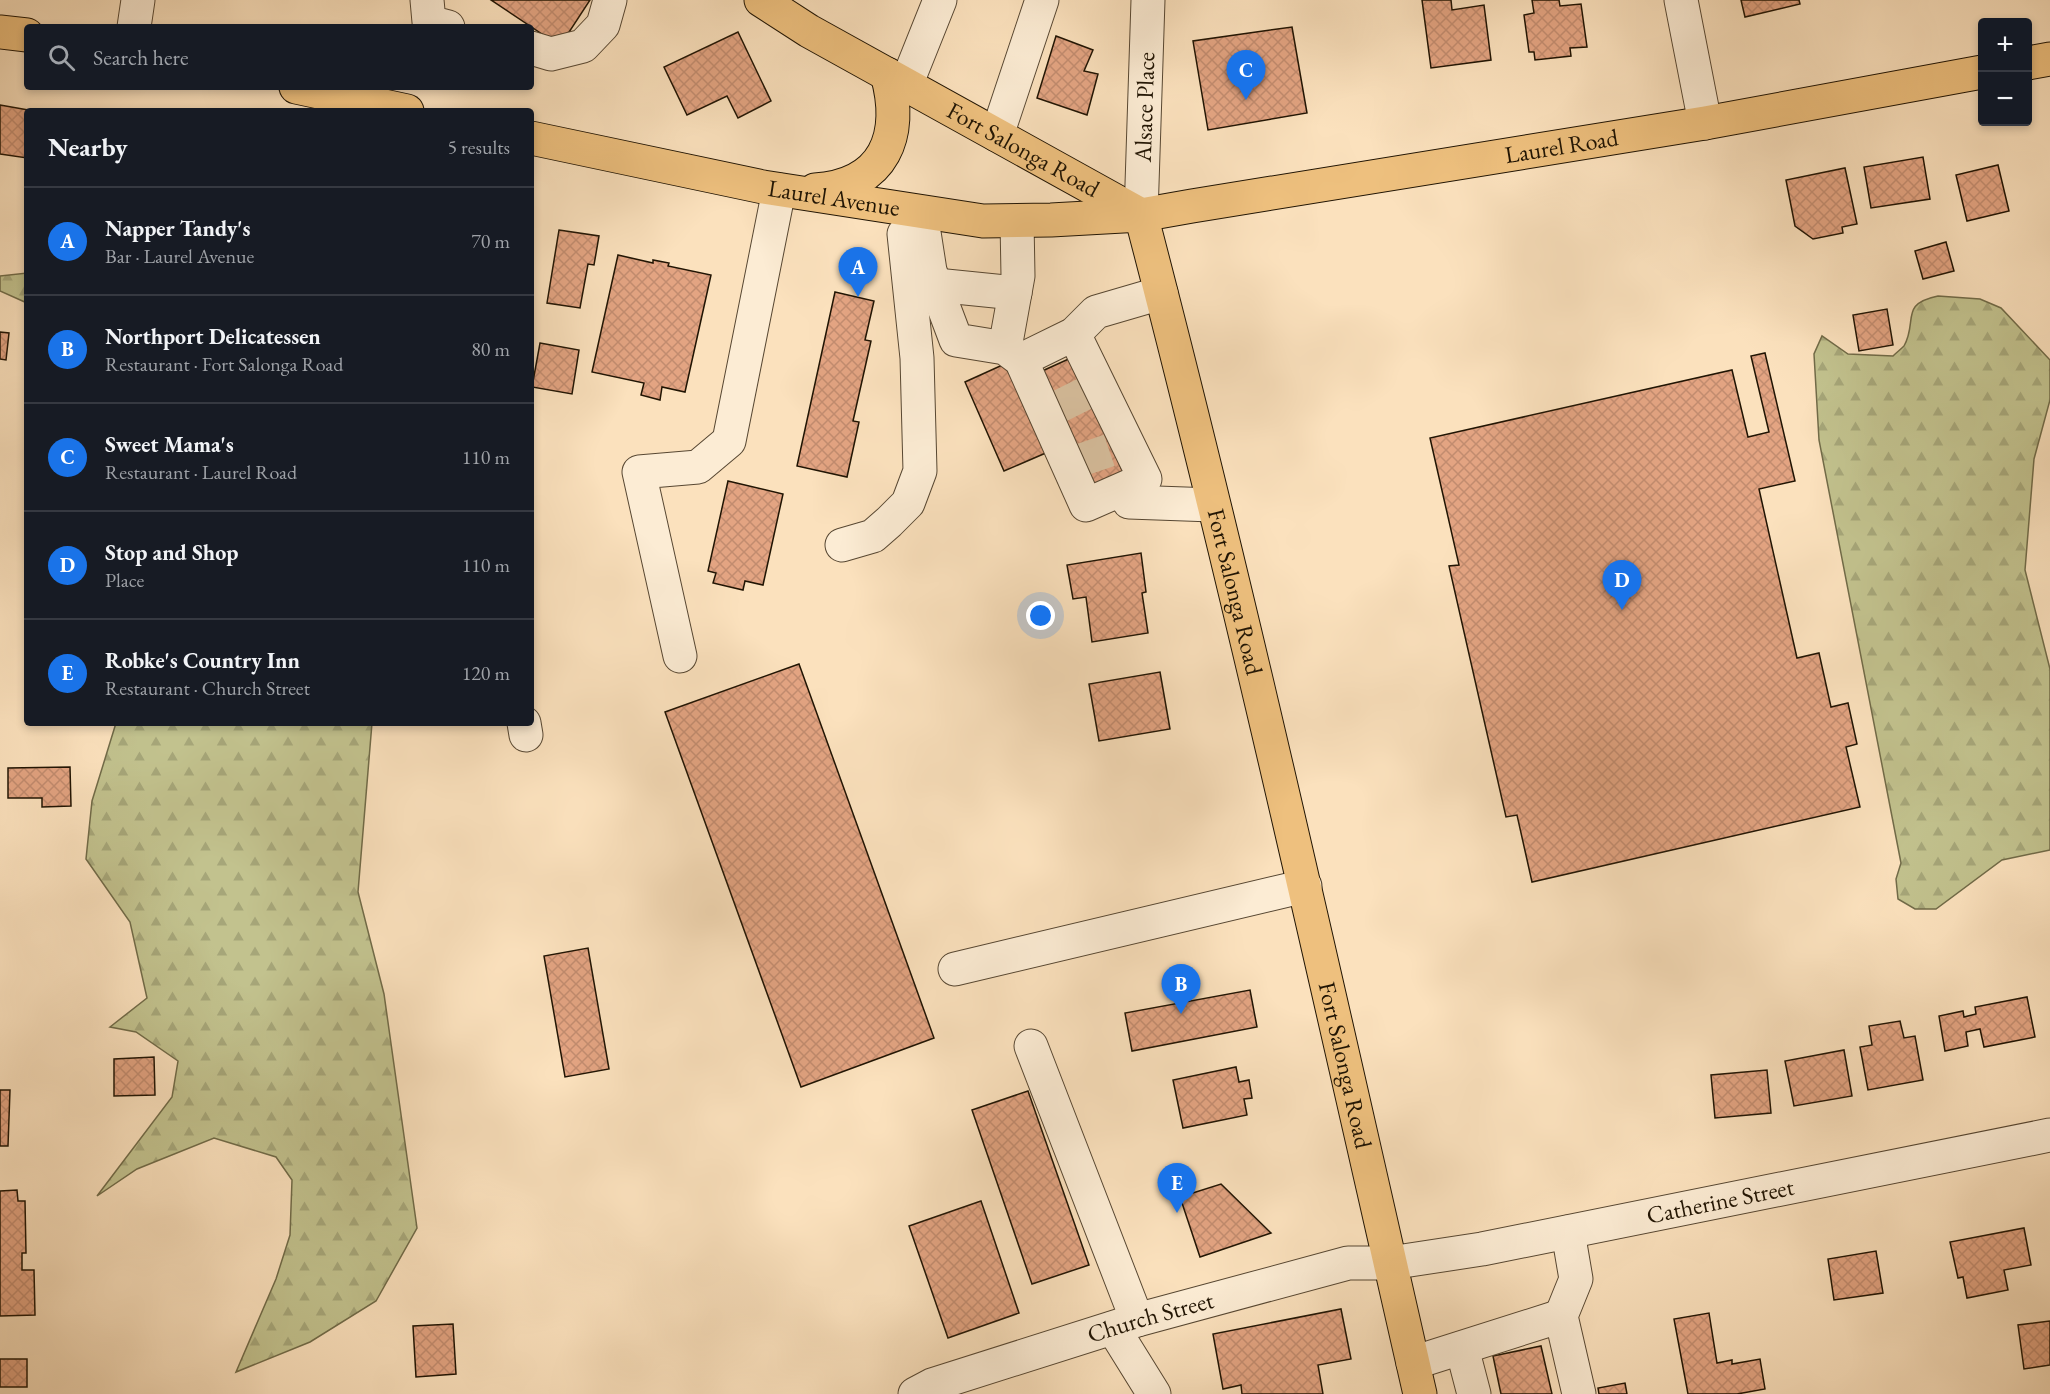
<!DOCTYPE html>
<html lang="en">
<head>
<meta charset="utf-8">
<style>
  body { margin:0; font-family:"EB Garamond",serif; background:#20242c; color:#f1f3f6 }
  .controls { position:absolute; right:18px; top:18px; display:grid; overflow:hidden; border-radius:6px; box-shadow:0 3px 9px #0003 }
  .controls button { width:54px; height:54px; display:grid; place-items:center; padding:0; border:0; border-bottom:2px solid #363941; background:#171b24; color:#f1f3f6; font:30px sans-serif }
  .you { position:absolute; left:1041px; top:616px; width:21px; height:21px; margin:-15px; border:4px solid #fff; border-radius:50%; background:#1a73e8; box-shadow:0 0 0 9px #1a73e833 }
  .badge { display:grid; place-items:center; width:39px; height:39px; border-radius:50%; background:#1a73e8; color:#fff; font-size:20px; font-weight:700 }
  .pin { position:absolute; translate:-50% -50px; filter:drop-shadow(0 2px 3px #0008) }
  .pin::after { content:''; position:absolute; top:32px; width:21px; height:18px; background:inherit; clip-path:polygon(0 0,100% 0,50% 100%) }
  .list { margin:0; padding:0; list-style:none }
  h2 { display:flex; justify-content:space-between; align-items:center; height:78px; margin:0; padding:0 24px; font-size:26px }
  h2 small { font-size:20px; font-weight:400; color:#9ea1a6 }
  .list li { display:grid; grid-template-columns:39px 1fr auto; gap:18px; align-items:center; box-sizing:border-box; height:108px; padding:0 24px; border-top:2px solid #363941 }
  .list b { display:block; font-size:22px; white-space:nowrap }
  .list p { margin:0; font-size:20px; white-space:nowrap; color:#9ea1a6 }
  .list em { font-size:20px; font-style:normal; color:#9ea1a6 }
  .icon { flex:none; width:33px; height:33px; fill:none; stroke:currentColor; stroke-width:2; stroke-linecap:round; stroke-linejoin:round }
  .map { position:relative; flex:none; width:2050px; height:1394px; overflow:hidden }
  .search { position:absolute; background:#171b24; box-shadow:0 3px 9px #0003; left:24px; top:24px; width:510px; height:66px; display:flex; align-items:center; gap:15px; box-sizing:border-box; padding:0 21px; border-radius:6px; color:#9ea1a6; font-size:22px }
  .panel { position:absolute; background:#171b24; box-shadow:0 3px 9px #0003; left:24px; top:108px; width:510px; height:618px; border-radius:6px }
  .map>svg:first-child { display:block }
  .forest { fill:url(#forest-firs); stroke:#716b48; stroke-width:1.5 }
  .building { fill:url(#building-cross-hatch); stroke:#201403; stroke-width:1.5 }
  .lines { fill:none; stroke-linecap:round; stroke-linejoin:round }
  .minor-tunnel { stroke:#dac2a1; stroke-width:33; stroke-dasharray:33 16; stroke-linecap:butt }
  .minor-casing { stroke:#574732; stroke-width:35 }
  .major-casing { stroke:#201403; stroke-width:35 }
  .minor { stroke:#fcecd4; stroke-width:33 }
  .major { stroke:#eec07e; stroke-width:33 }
  .labels { text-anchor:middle; stroke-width:6; stroke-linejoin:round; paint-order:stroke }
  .street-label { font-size:24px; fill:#201403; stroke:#fcecd4 }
</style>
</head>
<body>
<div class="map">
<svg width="2050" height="1394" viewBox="0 0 2050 1394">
  <defs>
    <pattern id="forest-firs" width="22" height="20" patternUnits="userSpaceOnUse" patternTransform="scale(1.5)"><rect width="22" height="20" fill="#c2c28e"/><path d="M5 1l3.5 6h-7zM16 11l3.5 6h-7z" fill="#a6a679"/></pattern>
    <pattern id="building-cross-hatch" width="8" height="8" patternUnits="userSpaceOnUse" patternTransform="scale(1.5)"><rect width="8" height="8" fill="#e3a482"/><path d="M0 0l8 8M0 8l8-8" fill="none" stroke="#c28c6f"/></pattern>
  </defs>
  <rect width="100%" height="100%" fill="#fbe1bd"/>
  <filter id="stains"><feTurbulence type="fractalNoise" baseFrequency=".00333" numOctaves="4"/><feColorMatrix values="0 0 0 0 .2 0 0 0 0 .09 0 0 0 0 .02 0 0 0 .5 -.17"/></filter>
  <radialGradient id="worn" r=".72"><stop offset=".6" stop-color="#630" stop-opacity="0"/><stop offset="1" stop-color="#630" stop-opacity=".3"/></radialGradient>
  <!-- forest -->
  <g class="forest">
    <polygon points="27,273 27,303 0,291 0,276"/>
    <path d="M 1938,296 L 1980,299 L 2001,308 L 2050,360 L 2050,400 L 2034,459 L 2025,570 L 2050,669 L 2050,850 L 2002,860 L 1936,909 L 1915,909 L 1898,899 L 1896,879 L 1901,863 L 1819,440 L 1814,354 L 1822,336 L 1848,354 L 1893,356 C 1896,353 1901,349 1904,346 C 1918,321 1899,304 1938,296 Z"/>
    <polygon points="116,723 372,723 358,892 384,994 417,1228 376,1301 310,1342 236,1372 276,1279 290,1235 292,1180 276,1157 214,1138 137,1169 97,1196 172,1097 178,1061 136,1032 110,1027 147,998 130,922 86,859 92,801"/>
  </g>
  <!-- building -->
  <g class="building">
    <polygon points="491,0 590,0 560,46"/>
    <polygon points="1422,0 1451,0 1452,10 1484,5 1491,60 1431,68"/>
    <polygon points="1532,0 1559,0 1560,6 1581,4 1587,47 1570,48 1571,56 1535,60 1534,52 1529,52 1524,15 1534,13"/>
    <polygon points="1741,0 1799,0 1800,4 1745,17"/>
    <polygon points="1292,27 1307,113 1208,130 1193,41"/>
    <polygon points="738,32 771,101 738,118 727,96 687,115 664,67"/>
    <polygon points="1056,36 1093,50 1084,71 1098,74 1087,115 1037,98"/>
    <polygon points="0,105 34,111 27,111 27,158 0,154"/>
    <polygon points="1923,157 1930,199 1871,208 1864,167"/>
    <polygon points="1998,165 2009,211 1967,221 1956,175"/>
    <polygon points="1845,168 1857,224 1842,227 1843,233 1813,239 1795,226 1786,180"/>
    <polygon points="559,230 599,236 594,265 588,264 580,308 547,303"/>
    <polygon points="1946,242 1954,271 1923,279 1915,251"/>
    <polygon points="618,255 653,263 653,260 669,263 668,266 711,275 685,392 662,387 660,400 641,395 644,383 592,372"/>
    <polygon points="835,292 874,301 865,340 871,341 853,421 859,422 847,477 797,466"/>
    <polygon points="1887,309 1893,345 1859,351 1853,315"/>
    <polygon points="0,332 9,333 6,360 0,359"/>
    <polygon points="540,343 579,350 572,394 532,387"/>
    <polygon points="1765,353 1795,481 1759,489 1797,658 1819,653 1831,707 1848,703 1857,744 1846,747 1860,807 1532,882 1517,815 1506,817 1449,566 1459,565 1430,438 1732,370 1748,437 1769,432 1751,356"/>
    <polygon points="1073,357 1125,477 1091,491 1040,372"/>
    <polygon points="1009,362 1048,452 1004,471 965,382"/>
    <polygon points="728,481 783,494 763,585 745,581 743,590 713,583 716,573 708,571"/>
    <polygon points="1141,553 1146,592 1142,593 1148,633 1092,642 1086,597 1073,599 1067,565"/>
    <polygon points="799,664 934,1038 801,1087 665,712"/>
    <polygon points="1160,672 1170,729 1099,741 1089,684"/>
    <polygon points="70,767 71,806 42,807 42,798 8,798 8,768"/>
    <polygon points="588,948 609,1069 565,1077 544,956"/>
    <polygon points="1250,990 1257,1027 1132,1051 1125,1013"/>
    <polygon points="2027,997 2035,1037 1984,1047 1980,1029 1966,1032 1968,1046 1945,1051 1939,1016 1963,1011 1964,1017 1976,1014 1975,1007"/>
    <polygon points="1900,1021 1904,1038 1915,1036 1923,1080 1868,1090 1860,1047 1872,1045 1869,1026"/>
    <polygon points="1844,1050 1852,1096 1794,1106 1785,1061"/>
    <polygon points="154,1057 155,1095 114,1096 114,1059"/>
    <polygon points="1236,1067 1239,1082 1249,1080 1252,1098 1244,1099 1247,1115 1183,1128 1173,1080"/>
    <polygon points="1767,1070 1771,1113 1715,1118 1711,1075"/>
    <polygon points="0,1090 10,1090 8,1146 0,1146"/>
    <polygon points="1028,1091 1089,1265 1032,1284 972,1110"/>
    <polygon points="1221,1184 1271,1233 1200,1257 1180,1197"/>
    <polygon points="17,1190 18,1201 25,1201 26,1253 22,1253 22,1270 34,1270 35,1315 0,1316 0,1191"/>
    <polygon points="981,1201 1019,1313 948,1338 909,1226"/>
    <polygon points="2024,1228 2031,1265 2004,1270 2008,1290 1967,1298 1963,1277 1958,1278 1950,1242"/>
    <polygon points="1876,1251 1883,1293 1834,1300 1828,1259"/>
    <polygon points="1341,1309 1351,1359 1318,1365 1323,1394 1242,1394 1241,1385 1223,1389 1213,1334"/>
    <polygon points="1709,1313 1717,1363 1732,1360 1732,1364 1760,1359 1765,1389 1737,1394 1688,1394 1674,1319"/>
    <polygon points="2050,1321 2050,1365 2024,1369 2018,1325"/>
    <polygon points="453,1324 456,1374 416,1377 413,1326"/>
    <polygon points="1541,1346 1552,1394 1501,1394 1493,1356"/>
    <rect x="0" y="1359" width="27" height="28"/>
    <polygon points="1625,1383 1627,1394 1599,1394 1598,1388"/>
  </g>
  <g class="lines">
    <!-- minor-tunnel -->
    <g class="minor-tunnel">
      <polyline points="1056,408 1088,392"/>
      <polyline points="1078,461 1113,449"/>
    </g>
    <defs>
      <g id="minor">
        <polyline points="427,0 429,22 448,27"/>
        <polyline points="1681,0 1705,123"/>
        <polyline points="134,27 138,0"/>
        <polyline points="531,48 551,54 583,46 603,25 610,0"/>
        <polyline points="906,85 940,0"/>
        <polyline points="997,135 1042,0"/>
        <polyline points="921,213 930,271 956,340 1005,348 1021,360 1086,505 1145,479 1074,334"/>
        <path id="s1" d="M 1141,215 L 1148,0"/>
        <polyline points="936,285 1015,293"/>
        <polyline points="1005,348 1018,276 1017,221"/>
        <polyline points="1021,360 1074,334 1096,312 1161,293"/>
        <polyline points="1122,490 1129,502 1213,505"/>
        <polyline points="842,545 873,536 889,522 908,503 920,471 917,358 904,234"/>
        <polyline points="680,656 639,472 698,467 729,441 779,190"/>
        <polyline points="524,723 526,735"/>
        <polyline points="955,969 1305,886"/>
        <polyline points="1031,1046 1137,1320"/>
        <polyline points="1568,1232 1576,1279 1561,1316 1579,1394"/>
        <polyline points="1113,1328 1154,1394"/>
        <polyline points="1462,1348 1474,1394"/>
        <polyline points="1413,1363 1561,1316"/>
        <path id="s2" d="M 915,1394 L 932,1385 L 1137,1320 L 1348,1263 L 1390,1263 L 1482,1249 L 2050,1135"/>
      </g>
      <g id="major">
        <path id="s3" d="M 761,0 L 809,31 L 1141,215 C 1243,605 1330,1000 1420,1394"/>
        <polyline points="0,32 27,35"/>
        <polyline points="2028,63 2050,59"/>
        <polyline points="296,87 407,111"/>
        <path id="s4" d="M 531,138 L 763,187 L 983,221 L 1051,220 L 1141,215 L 1192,206 L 1705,123 L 1982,72"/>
        <path d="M 815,190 C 885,185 904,136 887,74"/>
      </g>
    </defs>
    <!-- minor casing -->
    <use href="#minor" class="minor-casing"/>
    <!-- major casing -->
    <use href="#major" class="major-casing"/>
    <!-- minor -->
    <use href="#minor" class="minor"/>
    <!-- major -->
    <use href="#major" class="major"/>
  </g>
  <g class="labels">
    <!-- street labels -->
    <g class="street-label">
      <text dy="8" stroke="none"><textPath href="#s1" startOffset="108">Alsace Place</textPath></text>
      <text dy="8" stroke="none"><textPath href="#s4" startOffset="1044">Laurel Road</textPath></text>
      <text dy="8" stroke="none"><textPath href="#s3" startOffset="302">Fort Salonga Road</textPath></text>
      <text dy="8" stroke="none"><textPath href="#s4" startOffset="309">Laurel Avenue</textPath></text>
      <text dy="8" stroke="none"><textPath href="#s3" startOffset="825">Fort Salonga Road</textPath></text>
      <text dy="8" stroke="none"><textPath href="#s3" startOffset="1311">Fort Salonga Road</textPath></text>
      <text dy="8" stroke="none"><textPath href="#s2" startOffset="831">Catherine Street</textPath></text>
      <text dy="8" stroke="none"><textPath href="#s2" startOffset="248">Church Street</textPath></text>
    </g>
  </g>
  <rect width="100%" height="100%" filter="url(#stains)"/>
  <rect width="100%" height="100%" fill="url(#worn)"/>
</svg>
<div class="controls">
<button>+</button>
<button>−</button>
</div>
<div class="you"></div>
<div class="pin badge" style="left:858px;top:297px">A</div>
<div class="pin badge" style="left:1181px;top:1014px">B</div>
<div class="pin badge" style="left:1246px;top:100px">C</div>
<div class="pin badge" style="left:1622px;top:610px">D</div>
<div class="pin badge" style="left:1177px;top:1213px">E</div>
<div class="search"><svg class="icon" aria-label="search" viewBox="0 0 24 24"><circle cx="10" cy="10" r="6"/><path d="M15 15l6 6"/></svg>Search here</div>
<section class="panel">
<h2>Nearby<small>5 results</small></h2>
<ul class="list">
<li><span class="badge">A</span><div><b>Napper Tandy's</b><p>Bar · Laurel Avenue</p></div><em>70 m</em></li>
<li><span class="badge">B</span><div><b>Northport Delicatessen</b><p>Restaurant · Fort Salonga Road</p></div><em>80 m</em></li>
<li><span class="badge">C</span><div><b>Sweet Mama's</b><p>Restaurant · Laurel Road</p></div><em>110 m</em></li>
<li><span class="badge">D</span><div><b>Stop and Shop</b><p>Place</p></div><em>110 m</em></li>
<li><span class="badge">E</span><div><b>Robke's Country Inn</b><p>Restaurant · Church Street</p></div><em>120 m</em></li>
</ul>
</section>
</div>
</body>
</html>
